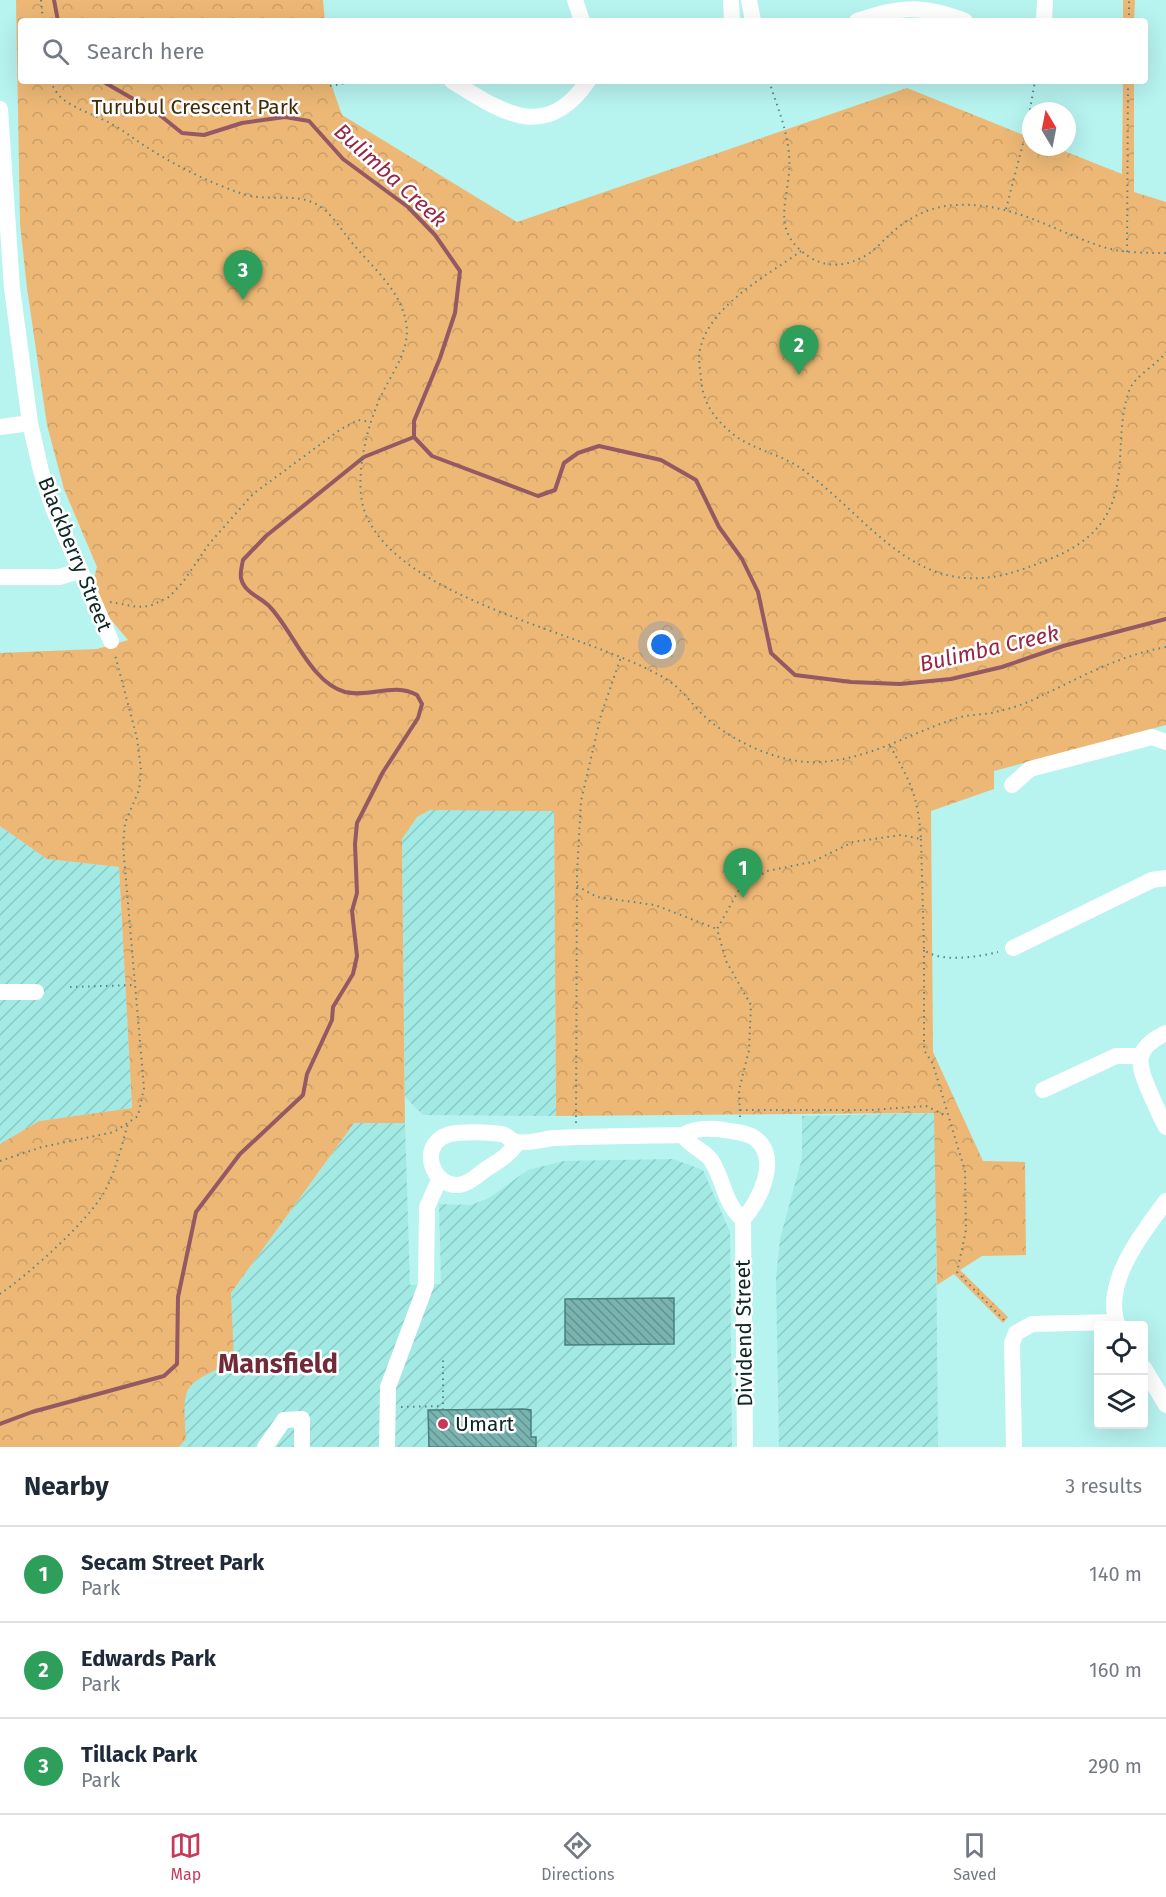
<!DOCTYPE html>
<html lang="en">
<head>
<meta charset="utf-8">
<style>
  body { margin:0; font-family:"Fira Sans",sans-serif; background:#f6f6f7; color:#1f2937 }
  .controls { position:absolute; right:18px; bottom:18px; display:grid; overflow:hidden; border-radius:6px; box-shadow:0 6px 24px #0002 }
  .controls button { width:54px; height:54px; display:grid; place-items:center; padding:0; border:0; border-bottom:2px solid #e0e1e3; background:#fff; color:#1f2937; font:30px sans-serif }
  .compass { position:absolute; left:1022px; top:102px; width:54px; height:54px; border-radius:50%; background:#fff; box-shadow:0 6px 24px #0002; rotate:350deg }
  .you { position:absolute; left:662px; top:645px; width:21px; height:21px; margin:-15px; border:4px solid #fff; border-radius:50%; background:#1a73e8; box-shadow:0 0 0 9px #1a73e833 }
  .badge { display:grid; place-items:center; width:39px; height:39px; border-radius:50%; background:#c7385a; color:#fff; font-size:20px; font-weight:700 }
  .pin { position:absolute; translate:-50% -50px; filter:drop-shadow(0 2px 3px #0008) }
  .pin::after { content:''; position:absolute; top:32px; width:21px; height:18px; background:inherit; clip-path:polygon(0 0,100% 0,50% 100%) }
  .list { margin:0; padding:0; list-style:none }
  h2 { display:flex; justify-content:space-between; align-items:center; height:78px; margin:0; padding:0 24px; font-size:26px }
  h2 small { font-size:20px; font-weight:400; color:#747a83 }
  .list li { display:grid; grid-template-columns:39px 1fr auto; gap:18px; align-items:center; box-sizing:border-box; height:96px; padding:0 24px; border-top:2px solid #e0e1e3 }
  .list b { display:block; font-size:22px; white-space:nowrap }
  .list p { margin:0; font-size:20px; white-space:nowrap; color:#747a83 }
  .list em { font-size:20px; font-style:normal; color:#747a83 }
  .icon { flex:none; width:33px; height:33px; fill:none; stroke:currentColor; stroke-width:2; stroke-linecap:round; stroke-linejoin:round }
  .map { position:relative; flex:none; width:1166px; height:1447px; overflow:hidden }
  .search { position:absolute; background:#fff; box-shadow:0 6px 24px #0002; left:18px; right:18px; top:18px; height:66px; display:flex; align-items:center; gap:15px; box-sizing:border-box; padding:0 21px; border-radius:6px; color:#747a83; font-size:22px }
  .sheet { height:366px; background:#fff }
  nav { display:flex; justify-content:space-around; align-items:center; box-sizing:border-box; height:84px; border-top:2px solid #e0e1e3; background:#fff; font-size:16px; color:#747a83 }
  nav a { display:grid; justify-items:center; gap:3px }
  nav .on { color:#c7385a }
  .map>svg:first-child { display:block }
  .industrial { fill:url(#industrial-furrows) }
  .park { fill:url(#park-crowns) }
  .lines { fill:none; stroke-linecap:round; stroke-linejoin:round }
  .stream { stroke:#945962; stroke-width:4 }
  .building { fill:url(#building-back-hatch); stroke:#47817e; stroke-width:1.5 }
  .path { stroke:#5c8482; stroke-width:2; stroke-dasharray:1.5 4.5; stroke-linecap:butt }
  .minor { stroke:#fff; stroke-width:16 }
  .poi-dot { fill:#c7385a; stroke:#fff; stroke-width:2 }
  .labels { text-anchor:middle; stroke-width:5; stroke-linejoin:round; paint-order:stroke }
  .park-label { font-size:21px; fill:#452c09; stroke:#fff }
  .street-label { font-size:21px; fill:#0f2726; stroke:#fff }
  .poi-label { font-size:21px; fill:#0f2726; stroke:#fff; text-anchor:start }
  .water-label { font-size:22px; font-style:italic; fill:#982542; stroke:#fff }
  .district-label { font-size:27px; font-weight:bold; fill:#712b38; stroke:#fff }
</style>
</head>
<body>
<div class="map">
<svg width="1166" height="1447" viewBox="0 0 1166 1447">
  <defs>
    <pattern id="industrial-furrows" width="10" height="10" patternUnits="userSpaceOnUse" patternTransform="scale(1.5)"><rect width="10" height="10" fill="#a3eae5"/><path d="M-1 1l2-2M0 10L10 0M9 11l2-2" fill="none" stroke="#8bc9c4"/></pattern>
    <pattern id="park-crowns" width="20" height="18" patternUnits="userSpaceOnUse" patternTransform="scale(1.5)"><rect width="20" height="18" fill="#edb876"/><path d="M2 6a3 3 0 1 1 6 0M12 15a3 3 0 1 1 6 0" fill="none" stroke="#ca9e66"/></pattern>
    <pattern id="building-back-hatch" width="6" height="6" patternUnits="userSpaceOnUse" patternTransform="scale(1.5)"><rect width="6" height="6" fill="#79b4b1"/><path d="M-1 5l2 2M0 0l6 6M5-1l2 2" fill="none" stroke="#629290"/></pattern>
  </defs>
  <rect width="100%" height="100%" fill="#b7f3ef"/>
  <!-- industrial -->
  <g class="industrial">
    <polygon points="430,810 554,810 556,1116 423,1115 405,1097 402,839 417,817"/>
    <polygon points="0,826 47,859 119,867 132,1108 39,1121 0,1144"/>
    <polygon points="935,1113 938,1447 779,1447 776,1279 780,1239 802,1158 802,1116"/>
    <polygon points="354,1123 405,1123 410,1285 441,1284 439,1204 471,1205 489,1198 528,1170 564,1161 673,1159 703,1170 730,1232 732,1447 179,1447 186,1439 183,1398 195,1379 233,1362 231,1293"/>
  </g>
  <!-- park -->
  <g class="park">
    <path d="M 16,0 L 323,0 L 325,21 L 21,21 L 21,81 L 330,81 L 342,115 L 517,222 L 907,88 L 1031,138 L 1031,147 L 1054,147 L 1122,174 L 1123,81 L 1134,81 L 1134,192 L 1166,202 L 1166,725 L 994,771 L 994,789 L 931,811 L 933,1052 L 983,1161 L 1025,1162 L 1026,1255 L 982,1256 L 960,1270 L 1008,1317 L 1003,1323 L 954,1274 L 937,1285 L 934,1113 L 556,1116 L 554,811 L 430,810 L 417,817 L 402,839 L 405,1123 L 354,1123 L 231,1293 L 234,1362 C 183,1385 182,1382 186,1439 L 179,1447 L 0,1447 L 0,1144 L 39,1121 L 132,1108 L 119,867 L 47,859 L 0,826 L 0,653 L 97,649 L 128,640 L 90,595 L 97,567 L 64,489 L 47,425 L 27,288 L 20,224 Z"/>
    <polygon points="1123,0 1135,0 1134,21 1123,21"/>
  </g>
  <g class="lines">
    <!-- stream -->
    <g class="stream">
      <polyline points="54,0 58,21"/>
      <polyline points="102,81 156,112 182,133 204,135 242,123 285,117 309,121 343,159 408,207 435,235 460,271 455,313 440,358 414,421 414,437 432,456 538,496 555,490 564,463 578,453 599,446 661,460 696,480 719,527 742,559 758,592 771,653 795,675 851,682 900,684 951,679 1002,667 1063,646 1166,619"/>
      <path d="M 0,1424 L 32,1412 L 164,1376 L 177,1364 L 178,1297 L 196,1212 L 240,1154 L 303,1095 L 307,1074 L 332,1020 L 333,1007 L 353,974 L 357,956 L 352,911 L 357,893 L 355,844 L 357,823 L 383,772 L 418,718 L 422,704 L 417,695 C 394,682 370,698 345,692 C 311,683 293,631 270,607 C 261,597 244,593 241,578 C 240,573 242,565 243,560 L 266,536 L 364,457 L 414,437"/>
    </g>
  </g>
  <!-- building -->
  <g class="building">
    <polygon points="674,1298 674,1344 565,1345 565,1299"/>
    <polygon points="523,1409 531,1410 531,1437 536,1437 536,1447 429,1447 428,1410"/>
  </g>
  <g class="lines">
    <!-- path -->
    <g class="path">
      <polyline points="41,0 43,21"/>
      <polyline points="1129,21 1129,0"/>
      <path d="M 50,81 C 54,88 57,95 64,100 C 78,110 97,116 112,124 C 124,131 134,139 145,146 C 174,165 210,183 243,194 C 276,204 304,187 330,215 C 339,225 346,236 354,245 C 374,269 400,290 406,322 C 411,349 393,371 382,394 C 367,424 352,483 366,515 C 402,600 583,632 661,676 C 678,685 688,699 701,713 C 728,740 781,765 820,762 C 872,759 913,731 961,717 C 973,714 987,715 999,711 C 1014,708 1030,702 1043,695 C 1083,676 1121,655 1166,647"/>
      <path d="M 769,81 C 777,106 787,129 789,155 C 793,196 765,229 811,258 C 828,268 846,266 863,257 C 872,253 880,244 887,237 C 907,218 928,207 955,205 C 1013,202 1051,230 1103,247 C 1123,253 1145,253 1166,253"/>
      <polyline points="330,86 358,81"/>
      <polyline points="1006,209 1026,132 1035,81"/>
      <path d="M 801,251 C 766,277 705,307 699,355 C 699,363 700,371 701,378 C 702,402 715,420 733,434 C 753,450 781,454 802,469 C 876,523 919,608 1026,568 C 1045,561 1066,554 1083,541 C 1136,501 1111,443 1129,391 C 1134,376 1157,365 1166,352"/>
      <polyline points="1127,252 1128,81"/>
      <polyline points="110,602 138,607 150,606 169,597 183,582 209,544 253,494 341,429 358,420 370,422"/>
      <path d="M 921,839 L 924,950 C 941,963 978,957 998,952"/>
      <polyline points="577,886 597,897 655,905 717,929"/>
      <polyline points="924,950 924,1050 933,1064 965,1171 966,1230 957,1272 1006,1322"/>
      <polyline points="70,987 135,985"/>
      <polyline points="740,1110 871,1110 926,1106 947,1116"/>
      <path d="M 740,1117 L 739,1090 L 749,1050 L 751,1005 L 726,961 L 717,929 L 739,890 L 767,871 L 812,862 L 853,842 L 901,835 L 921,839 C 918,797 911,782 890,746"/>
      <polyline points="576,1123 577,874 581,801 601,715 621,657"/>
      <polyline points="0,1161 42,1147 114,1132 138,1116 144,1088 123,846 125,823 139,790 141,770 137,738 115,655"/>
      <path d="M 0,1294 C 29,1274 90,1220 106,1189 C 116,1169 122,1145 128,1123"/>
      <polyline points="401,1407 443,1406"/>
      <polyline points="443,1410 443,1357"/>
    </g>
    <!-- minor -->
    <g class="minor">
      <polyline points="575,0 582,21"/>
      <polyline points="731,0 732,21"/>
      <polyline points="749,0 753,21"/>
      <path d="M 857,21 C 899,6 923,5 965,21"/>
      <polyline points="1044,21 1045,0"/>
      <path d="M 452,81 C 502,112 545,143 588,81"/>
      <polyline points="0,109 12,288 30,423 41,471 53,508 111,641"/>
      <polyline points="0,427 30,423"/>
      <polyline points="0,577 59,577 80,571"/>
      <polyline points="1012,785 1030,769 1152,737 1166,742"/>
      <polyline points="1013,948 1152,880 1166,878"/>
      <polyline points="0,992 36,992"/>
      <path d="M 1166,1033 C 1133,1049 1137,1063 1150,1093 C 1155,1104 1160,1116 1166,1127"/>
      <polyline points="1043,1090 1116,1056 1140,1056"/>
      <path d="M 683,1135 C 689,1146 703,1149 711,1160 C 724,1179 724,1205 743,1219"/>
      <path d="M 517,1143 C 509,1155 499,1161 486,1169 C 479,1174 471,1182 463,1184 C 432,1193 413,1138 456,1133 C 469,1132 488,1132 502,1134 C 507,1135 512,1142 518,1142 C 529,1144 543,1139 554,1138 C 597,1136 640,1136 683,1135 C 695,1128 711,1128 724,1130 C 735,1132 747,1132 756,1139 C 780,1159 760,1201 743,1219 L 745,1447"/>
      <path d="M 1118,1326 C 1101,1284 1143,1232 1166,1201"/>
      <polyline points="1144,1368 1166,1405"/>
      <polyline points="265,1447 284,1420 302,1419 302,1447"/>
      <polyline points="387,1447 388,1387 426,1285 427,1207 440,1178"/>
      <polyline points="1014,1447 1012,1343 1016,1333 1032,1324 1116,1322"/>
    </g>
  </g>
  <!-- markers -->
  <circle class="poi-dot" cx="443" cy="1424" r="6"/>
  <g class="labels">
    <!-- park labels -->
    <g class="park-label">
      <text x="195" y="114">Turubul Crescent Park</text>
    </g>
    <!-- street labels -->
    <g class="street-label">
      <text transform="translate(75 554) rotate(68)" y="7">Blackberry Street</text>
      <text transform="translate(744 1333) rotate(-91)" y="7">Dividend Street</text>
    </g>
    <!-- poi labels -->
    <g class="poi-label">
      <text x="455" y="1431">Umart</text>
    </g>
    <!-- water labels -->
    <g class="water-label">
      <text transform="translate(391 175) rotate(42)" y="8">Bulimba Creek</text>
      <text transform="translate(989 648) rotate(-13)" y="8">Bulimba Creek</text>
    </g>
    <!-- district labels -->
    <g class="district-label">
      <text x="278" y="1373">Mansfield</text>
    </g>
  </g>
</svg>
<div class="controls">
<button><svg class="icon" aria-label="locate" viewBox="0 0 24 24"><circle cx="12" cy="12" r="6"/><path d="M12 2v4M12 18v4M2 12h4M18 12h4"/></svg></button>
<button><svg class="icon" aria-label="layers" viewBox="0 0 24 24"><path d="M12 4l9 5-9 5-9-5zM3 14l9 5 9-5"/></svg></button>
</div>
<svg class="compass" viewBox="-18 -18 36 36"><path d="M0-13l5 13h-10z" fill="#e53935"/><path d="M0 13l5-13h-10z" fill="#747a83"/></svg>
<div class="you"></div>
<div class="pin badge" style="left:743px;top:898px;background:#2e9e5b">1</div>
<div class="pin badge" style="left:799px;top:375px;background:#2e9e5b">2</div>
<div class="pin badge" style="left:243px;top:300px;background:#2e9e5b">3</div>
<div class="search"><svg class="icon" aria-label="search" viewBox="0 0 24 24"><circle cx="10" cy="10" r="6"/><path d="M15 15l6 6"/></svg>Search here</div>
</div>
<section class="sheet">
<h2>Nearby<small>3 results</small></h2>
<ul class="list">
<li><span class="badge" style="background:#2e9e5b">1</span><div><b>Secam Street Park</b><p>Park</p></div><em>140 m</em></li>
<li><span class="badge" style="background:#2e9e5b">2</span><div><b>Edwards Park</b><p>Park</p></div><em>160 m</em></li>
<li><span class="badge" style="background:#2e9e5b">3</span><div><b>Tillack Park</b><p>Park</p></div><em>290 m</em></li>
</ul>
</section>
<nav>
<a class="on"><svg class="icon" aria-label="map" viewBox="0 0 24 24"><path d="M3 6l6-2 6 2 6-2v14l-6 2-6-2-6 2zM9 4v14M15 6v14"/></svg>Map</a>
<a><svg class="icon" aria-label="directions" viewBox="0 0 24 24"><path d="M12 3l9 9-9 9-9-9zM9 14v-3h6M13 9l2 2-2 2"/></svg>Directions</a>
<a><svg class="icon" aria-label="saved" viewBox="0 0 24 24"><path d="M7 4h10v16l-5-4-5 4z"/></svg>Saved</a>
</nav>
</body>
</html>
